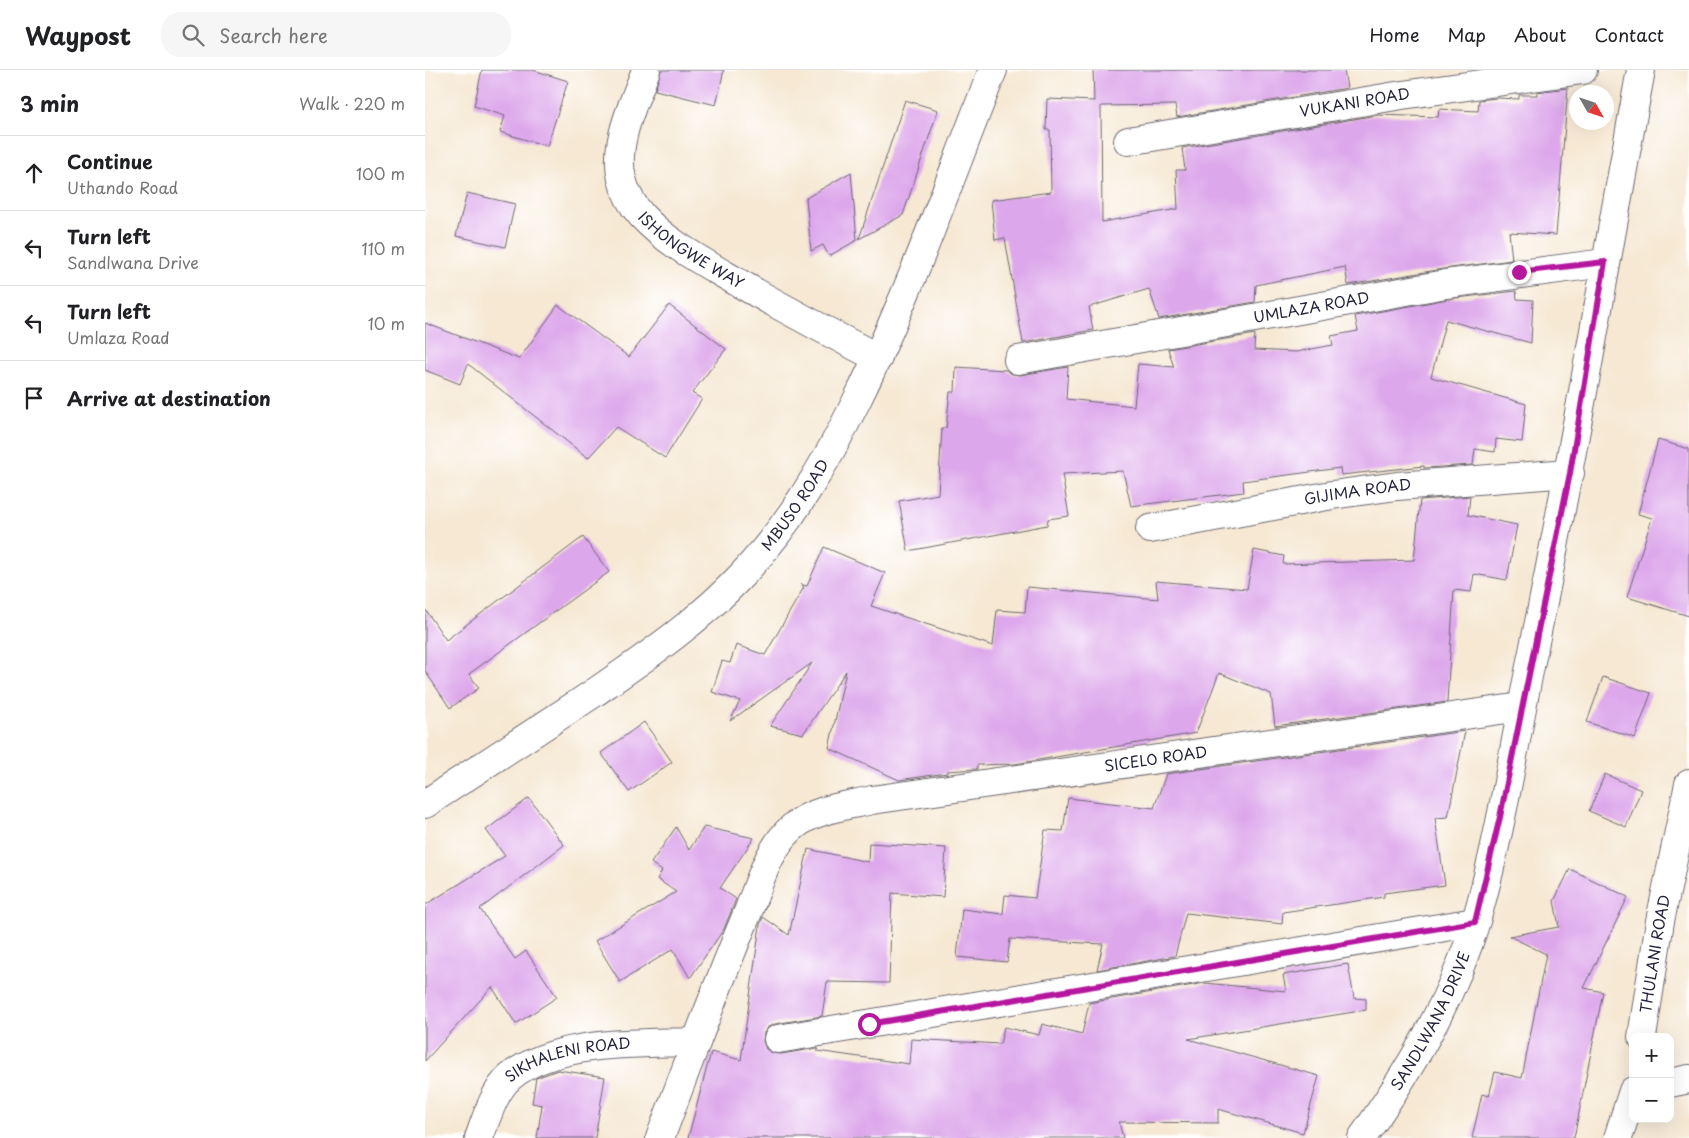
<!DOCTYPE html>
<html lang="en">
<head>
<meta charset="utf-8">
<style>
  body { margin:0; font-family:"Playpen Sans",sans-serif; background:#f6f6f6; color:#202124 }
  .controls { position:absolute; right:15px; bottom:15px; display:grid; overflow:hidden; border-radius:10px; box-shadow:0 5px 20px #0002 }
  .controls button { width:45px; height:45px; display:grid; place-items:center; padding:0; border:0; border-bottom:1px solid #e0e0e0; background:#fff; color:#202124; font:25px sans-serif }
  .compass { position:absolute; left:1144px; top:15px; width:45px; height:45px; border-radius:50%; background:#fff; box-shadow:0 5px 20px #0002; rotate:129deg }
  .stop { position:absolute; width:15px; height:15px; margin:-11px; border:4px solid #b5179e; border-radius:50%; background:#fff }
  .stop.end { background:#b5179e; border-color:#fff; box-shadow:0 1px 5px #0008 }
  .list { margin:0; padding:0; list-style:none }
  h2 { display:flex; justify-content:space-between; align-items:center; height:65px; margin:0; padding:0 20px; font-size:21px }
  h2 small { font-size:16px; font-weight:400; color:#757577 }
  .list li { display:grid; grid-template-columns:32px 1fr auto; gap:15px; align-items:center; box-sizing:border-box; height:75px; padding:0 20px; border-top:1px solid #e0e0e0 }
  .list b { display:block; font-size:19px; white-space:nowrap }
  .list p { margin:0; font-size:16px; white-space:nowrap; color:#757577 }
  .list em { font-size:16px; font-style:normal; color:#757577 }
  .icon { flex:none; width:28px; height:28px; fill:none; stroke:currentColor; stroke-width:2; stroke-linecap:round; stroke-linejoin:round }
  .map { position:relative; flex:none; width:1264px; height:1068px; overflow:hidden }
  header { display:flex; align-items:center; gap:30px; box-sizing:border-box; height:70px; padding:0 25px; background:#fff; border-bottom:1px solid #e0e0e0 }
  header strong { font-size:24px }
  nav { display:flex; gap:28px; margin-inline-start:auto; font-size:18px }
  .search { width:350px; height:45px; background:#f6f6f6; display:flex; align-items:center; gap:12px; box-sizing:border-box; padding:0 18px; border-radius:20px; color:#757577; font-size:19px }
  main { display:flex }
  aside { flex:1; background:#fff }
  .map>svg:first-child { display:block }
  .building { fill:#dda7eb }
  .lines { fill:none; stroke-linecap:round; stroke-linejoin:round }
  .street-casing { stroke:#6c6770; stroke-width:30 }
  .street { stroke:#fff; stroke-width:28 }
  .route { stroke:#b5179e; stroke-width:6 }
  .labels { text-anchor:middle; stroke-width:4; stroke-linejoin:round; paint-order:stroke }
  .street-label { font-size:15px; fill:#22223b; stroke:#fff }
</style>
</head>
<body>
<header>
<strong>Waypost</strong>
<div class="search"><svg class="icon" aria-label="search" viewBox="0 0 24 24"><circle cx="10" cy="10" r="6"/><path d="M15 15l6 6"/></svg>Search here</div>
<nav><a>Home</a><a>Map</a><a>About</a><a>Contact</a></nav>
</header>
<main>
<aside>
<h2>3 min<small>Walk · 220 m</small></h2>
<ul class="list">
<li><svg class="icon" aria-label="ahead" viewBox="0 0 24 24"><path d="M12 20V5M6 11l6-6 6 6"/></svg><div><b>Continue</b><p>Uthando Road</p></div><em>100 m</em></li>
<li><svg class="icon" aria-label="left" viewBox="0 0 24 24"><path d="M17 20v-9H6M10 6l-5 5 5 5"/></svg><div><b>Turn left</b><p>Sandlwana Drive</p></div><em>110 m</em></li>
<li><svg class="icon" aria-label="left" viewBox="0 0 24 24"><path d="M17 20v-9H6M10 6l-5 5 5 5"/></svg><div><b>Turn left</b><p>Umlaza Road</p></div><em>10 m</em></li>
<li><svg class="icon" aria-label="arrive" viewBox="0 0 24 24"><path d="M6 21V4h12l-3 4 3 4H6"/></svg><div><b>Arrive at destination</b></div></li>
</ul>
</aside>
<div class="map">
<svg width="1264" height="1068" viewBox="0 0 1264 1068">
  <rect width="100%" height="100%" fill="#fff"/>
  <filter id="ink" filterUnits="userSpaceOnUse"><feTurbulence type="fractalNoise" baseFrequency=".02" numOctaves="2"/><feDisplacementMap in="SourceGraphic" scale="10" xChannelSelector="R" yChannelSelector="G"/><feConvolveMatrix kernelMatrix="1 2 1 2 8 2 1 2 1" color-interpolation-filters="sRGB"/></filter>
  <filter id="wash" filterUnits="userSpaceOnUse"><feTurbulence type="fractalNoise" baseFrequency=".0096" numOctaves="4" result="noise"/><feDisplacementMap in="SourceGraphic" scale="20" xChannelSelector="R" yChannelSelector="G"/><feGaussianBlur stdDeviation="1.12" result="paint"/><feColorMatrix in="noise" values="0 0 0 0 0 0 0 0 0 0 0 0 0 0 0 0 0 1.4 0 .05"/><feComposite in="paint" operator="in"/></filter>
  <g filter="url(#wash)">
    <rect width="100%" height="100%" fill="#f6e8d3"/>
    <g id="blocks">
      <!-- building -->
      <g class="building">
        <polygon points="57,0 108,0 143,11 122,76 75,62 80,46 49,36"/>
        <polygon points="236,0 299,0 291,35 230,20"/>
        <polygon points="668,0 919,0 922,18 752,47 750,35 676,36 677,152 753,139 751,100 760,100 757,78 953,45 1013,47 1014,39 1053,41 1054,30 1072,28 1094,29 1094,25 1112,25 1112,22 1143,18 1131,165 1084,162 1087,190 1018,199 923,215 920,197 831,215 830,232 734,249 724,219 664,237 668,260 598,273 580,168 570,170 566,130 626,122 625,60 621,60 622,29 669,31"/>
        <polygon points="480,30 513,40 478,145 434,169"/>
        <polygon points="426,102 432,170 404,186 398,175 386,181 381,128"/>
        <polygon points="42,123 90,134 80,177 31,166"/>
        <polygon points="1091,221 1092,229 1108,230 1106,273 1021,250 1006,307 1101,334 1097,372 1071,369 1070,382 1050,379 1048,395 999,398 999,396 916,405 915,398 818,411 819,422 706,436 698,401 637,404 644,446 623,449 622,455 483,481 474,431 513,424 517,358 521,358 525,322 530,322 531,297 581,300 587,304 595,305 643,297 641,329 709,336 713,294 749,297 743,279 830,264 829,280 871,282 908,275 906,266 933,261 930,246 1023,229"/>
        <polygon points="133,235 204,287 244,235 301,279 267,323 277,329 240,388 191,357 163,388 43,294 35,314 0,300 0,253 94,289"/>
        <polygon points="1233,370 1264,379 1264,546 1202,527 1227,448 1213,444"/>
        <polygon points="1045,426 1043,445 1092,455 1082,510 1049,504 1046,522 1029,520 1022,632 850,656 846,624 794,603 771,663 590,694 552,695 552,699 522,701 522,703 474,710 404,678 421,601 378,664 345,656 387,593 305,651 315,631 287,622 297,591 305,593 311,575 340,585 379,517 375,514 382,516 399,477 460,503 446,536 568,576 572,540 600,542 602,517 733,529 731,511 822,519 829,480 859,486 858,494 989,490 995,430"/>
        <polygon points="158,467 184,502 44,604 54,618 25,638 0,601 0,539 21,570"/>
        <polygon points="1178,607 1226,623 1210,668 1162,652"/>
        <polygon points="219,652 247,692 204,722 176,683"/>
        <polygon points="1040,661 1023,747 1010,748 1020,815 959,823 959,827 858,842 857,854 761,843 750,886 672,900 678,874 585,869 582,892 532,887 537,839 578,844 580,825 610,828 620,760 638,761 643,728 729,738 741,704"/>
        <polygon points="1180,704 1216,720 1201,757 1164,741"/>
        <polygon points="104,728 139,775 55,839 90,889 101,881 132,927 91,954 67,917 0,991 0,835 80,786 61,760"/>
        <polygon points="251,757 264,780 279,757 329,768 295,818 311,829 299,859 265,908 248,879 195,912 170,871 251,822 232,809 237,801 226,793"/>
        <polygon points="444,773 521,778 518,827 467,823 464,913 402,912 397,946 350,954 343,957 339,963 338,971 341,979 347,983 356,984 393,978 392,981 484,994 486,969 575,974 579,957 614,965 617,954 657,964 664,933 780,913 861,921 858,905 923,894 929,928 941,929 941,940 763,969 894,1006 878,1063 793,1039 793,1053 694,1052 698,1068 263,1068 286,982 316,990 335,855 338,847 364,865 383,779 443,792"/>
        <polygon points="1145,799 1203,827 1159,918 1178,922 1149,1068 1047,1068 1057,1024 1064,1026 1070,1002 1097,1008 1121,884 1084,866 1134,857 1129,831"/>
        <polygon points="133,1000 180,1007 170,1068 112,1068 117,1035 107,1033 111,1008"/>
      </g>
    </g>
  </g>
  <g filter="url(#ink)">
    <use href="#blocks" fill-opacity="0" stroke="#6c6770" stroke-width="1"/>
    <g class="lines">
      <defs>
        <g id="street">
          <path id="s1" d="M 221,0 C 209,33 188,73 197,109 C 200,122 208,136 217,146 C 239,170 271,188 300,205 C 350,234 401,261 453,288"/>
          <path id="s2" d="M 703,71 L 977,25 L 1158,0"/>
          <path id="s3" d="M 593,290 L 1021,214 L 1180,193"/>
          <path id="s4" d="M 725,459 L 907,425 L 972,416 L 1145,403"/>
          <path id="s5" d="M 0,734 C 56,697 113,660 169,623 C 221,587 273,552 316,506 C 365,455 401,393 432,330 C 485,223 524,110 568,0"/>
          <path id="s6" d="M 1217,967 L 1235,851 L 1264,714"/>
          <polyline points="353,969 1050,852"/>
          <polyline points="1245,1013 1264,1009"/>
          <path id="s7" d="M 54,1068 C 61,1049 69,1021 85,1007 C 130,969 216,974 271,972"/>
          <path id="s8" d="M 235,1068 C 264,992 291,917 323,842 C 334,814 344,776 369,756 C 390,739 421,736 447,730 L 1096,637"/>
          <path id="s9" d="M 937,1068 C 984,1001 1027,931 1051,851 C 1078,758 1091,661 1111,567 C 1150,378 1181,189 1216,0"/>
          <polyline points="1193,1068 1208,1021"/>
        </g>
      </defs>
      <!-- street casing -->
      <use href="#street" class="street-casing"/>
      <!-- street -->
      <use href="#street" class="street"/>
    </g>
  </g>
  <g class="lines" filter="url(#ink)">
    <!-- route -->
    <polyline class="route" points="444,954 1050,852 1075,747 1145,403 1180,192 1094,202"/>
  </g>
  <g class="labels">
    <!-- street labels -->
    <g class="street-label">
      <text dy="5" stroke="none"><textPath href="#s2" startOffset="230">VUKANI ROAD</textPath></text>
      <text dy="5" stroke="none"><textPath href="#s1" startOffset="216">ISHONGWE WAY</textPath></text>
      <text dy="5" stroke="none"><textPath href="#s3" startOffset="298">UMLAZA ROAD</textPath></text>
      <text dy="5" stroke="none"><textPath href="#s4" startOffset="211">GIJIMA ROAD</textPath></text>
      <text dy="5" stroke="none"><textPath href="#s5" startOffset="480">MBUSO ROAD</textPath></text>
      <text dy="5" stroke="none"><textPath href="#s8" startOffset="711">SICELO ROAD</textPath></text>
      <text dy="5" stroke="none"><textPath href="#s6" startOffset="84">THULANI ROAD</textPath></text>
      <text dy="5" stroke="none"><textPath href="#s9" startOffset="136">SANDLWANA DRIVE</textPath></text>
      <text dy="5" stroke="none"><textPath href="#s7" startOffset="131">SIKHALENI ROAD</textPath></text>
    </g>
  </g>
</svg>
<div class="controls">
<button>+</button>
<button>−</button>
</div>
<svg class="compass" viewBox="-18 -18 36 36"><path d="M0-13l5 13h-10z" fill="#e53935"/><path d="M0 13l5-13h-10z" fill="#757577"/></svg>
<div class="stop" style="left:444px;top:954px"></div>
<div class="stop end" style="left:1094px;top:202px"></div>
</div>
</main>
</body>
</html>
